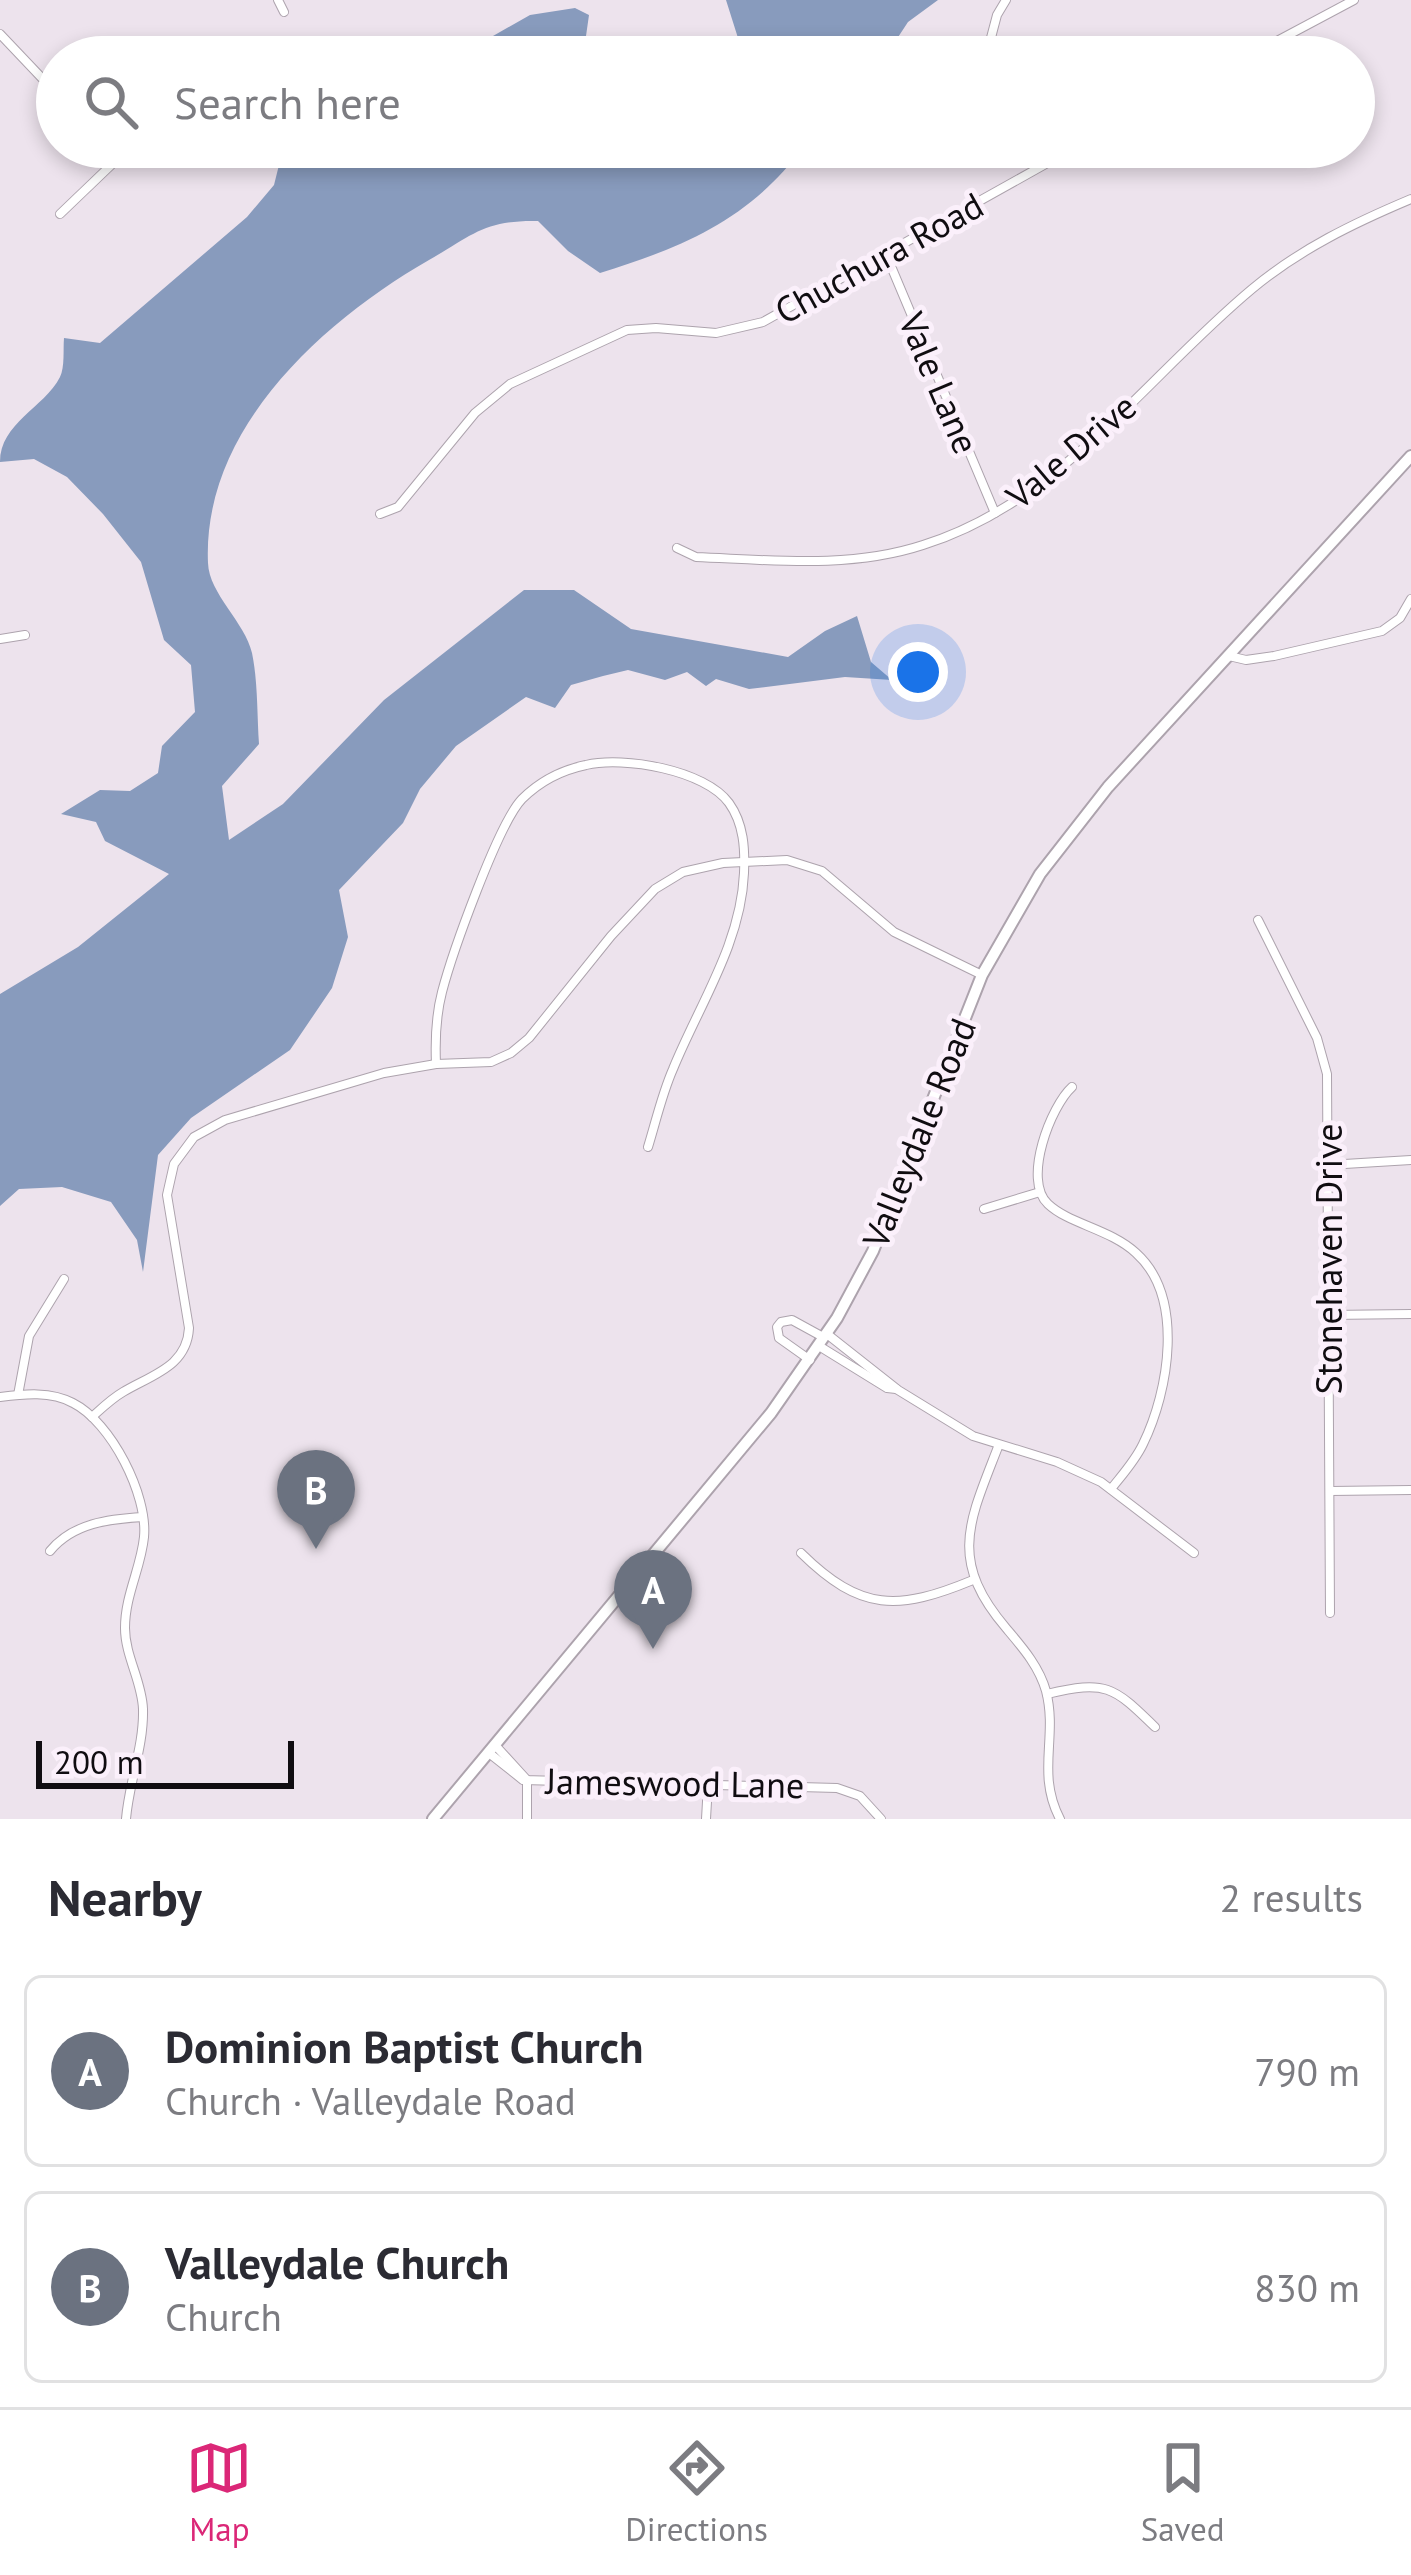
<!DOCTYPE html>
<html lang="en">
<head>
<meta charset="utf-8">
<style>
  body { margin:0; font-family:"PT Sans",sans-serif; background:#f2f2f3; color:#2b2b33 }
  .scale { position:absolute; left:36px; bottom:30px; width:258px; box-sizing:border-box; padding-left:12px; border:6px solid #100d11; border-top:0; font-size:33px; line-height:42px; white-space:nowrap; color:#100d11; -webkit-text-stroke:9px #fbf0fb; paint-order:stroke }
  .you { position:absolute; left:918px; top:672px; width:42px; height:42px; margin:-30px; border:9px solid #fff; border-radius:50%; background:#1a73e8; box-shadow:0 0 0 18px #1a73e833 }
  .badge { display:grid; place-items:center; width:78px; height:78px; border-radius:50%; background:#db2777; color:#fff; font-size:39px; font-weight:700 }
  .pin { position:absolute; translate:-50% -99px; filter:drop-shadow(0 3px 6px #0008) }
  .pin::after { content:''; position:absolute; top:63px; width:42px; height:36px; background:inherit; clip-path:polygon(0 0,100% 0,50% 100%) }
  .list { margin:0; padding:0; list-style:none }
  h2 { display:flex; justify-content:space-between; align-items:center; height:156px; margin:0; padding:0 48px; font-size:51px }
  h2 small { font-size:39px; font-weight:400; color:#7c7c81 }
  .list li { display:grid; grid-template-columns:78px 1fr auto; gap:36px; align-items:center; box-sizing:border-box; height:192px; margin:0 24px 24px; padding:0 24px; border:3px solid #e1e1e2; border-radius:18px }
  .list b { display:block; font-size:45px; white-space:nowrap }
  .list p { margin:0; font-size:39px; white-space:nowrap; color:#7c7c81 }
  .list em { font-size:39px; font-style:normal; color:#7c7c81 }
  .icon { flex:none; width:66px; height:66px; fill:none; stroke:currentColor; stroke-width:2; stroke-linecap:round; stroke-linejoin:round }
  .map { position:relative; flex:none; width:1411px; height:1819px; overflow:hidden }
  .search { position:absolute; background:#fff; box-shadow:0 6px 18px #0003; left:36px; right:36px; top:36px; height:132px; display:flex; align-items:center; gap:30px; box-sizing:border-box; padding:0 42px; border-radius:66px; color:#7c7c81; font-size:45px }
  .sheet { height:588px; background:#fff }
  nav { display:flex; justify-content:space-around; align-items:center; box-sizing:border-box; height:168px; border-top:3px solid #e1e1e2; background:#fff; font-size:33px; color:#7c7c81 }
  nav a { display:grid; justify-items:center; gap:6px }
  nav .on { color:#db2777 }
  .map>svg:first-child { display:block }
  .water { fill:#889bbd }
  .lines { fill:none; stroke-linecap:round; stroke-linejoin:round }
  .street-casing { stroke:#ada3ad; stroke-width:10 }
  .secondary-casing { stroke:#ada3ad; stroke-width:14 }
  .street { stroke:#fff; stroke-width:8 }
  .secondary { stroke:#fff; stroke-width:10 }
  .labels { text-anchor:middle; stroke-width:10; stroke-linejoin:round; paint-order:stroke }
  .street-label { font-size:36px; fill:#100d11; stroke:#fbf0fb }
</style>
</head>
<body>
<div class="map">
<svg width="1411" height="1819" viewBox="0 0 1411 1819">
  <rect width="100%" height="100%" fill="#ede3ed"/>
  <!-- water -->
  <g class="water">
    <polygon points="726,0 938,0 908,22 885,57 729,57 738,38"/>
    <polygon points="575,8 589,15 583,57 433,57 479,44 530,15"/>
    <path d="M 302,147 L 803,147 C 751,219 681,248 600,273 L 568,251 L 538,221 C 485,220 474,234 429,260 C 323,321 202,429 208,563 C 209,594 245,622 252,653 C 258,682 257,714 259,744 L 222,786 L 229,840 L 283,804 L 384,700 L 524,590 L 574,590 L 631,629 L 788,657 L 825,631 L 857,616 L 871,662 L 892,680 L 845,677 L 749,689 L 716,679 L 706,686 L 687,672 L 665,680 L 628,670 L 603,676 L 571,685 L 555,708 L 526,697 L 456,746 L 420,789 L 403,823 L 339,890 L 348,937 L 332,988 L 290,1050 L 191,1118 L 158,1155 L 143,1272 L 137,1240 L 111,1202 L 62,1187 L 19,1189 L 0,1206 L 0,994 L 78,947 L 169,874 L 105,841 L 96,822 L 61,814 L 100,790 L 130,791 L 158,773 L 162,746 L 195,712 L 191,665 L 164,640 L 141,562 L 103,514 L 67,477 L 34,459 L 0,462 C 0,423 44,408 60,377 C 65,367 63,349 64,338 L 100,343 L 247,217 L 274,185 L 283,149 Z"/>
  </g>
  <g class="lines">
    <defs>
      <g id="street">
        <polyline points="278,0 284,12"/>
        <polyline points="0,34 57,94"/>
        <polyline points="988,49 997,15 1006,0"/>
        <polyline points="1247,57 1354,0"/>
        <polyline points="60,214 130,147"/>
        <polyline points="885,252 995,513"/>
        <polyline points="380,514 398,507 475,413 510,384 627,330 656,328 716,333 763,322 1076,147"/>
        <path d="M 677,548 L 696,557 C 771,560 850,569 923,545 C 1061,502 1145,378 1252,289 C 1300,249 1354,223 1411,199"/>
        <polyline points="0,639 25,635"/>
        <polyline points="1229,656 1246,660 1274,656 1382,631 1400,618 1411,599"/>
        <polyline points="1258,920 1317,1038 1327,1074 1330,1613"/>
        <path d="M 436,1064 C 435,1040 436,1015 442,992 C 452,954 498,824 522,799 C 539,782 562,770 586,765 C 624,756 705,770 729,803 C 744,824 745,849 744,873 C 741,944 699,1005 673,1069 C 662,1094 656,1121 648,1147"/>
        <path d="M 1072,1087 C 1051,1106 1022,1180 1048,1204 C 1069,1224 1110,1229 1136,1253 C 1185,1297 1169,1391 1143,1444 C 1135,1461 1122,1475 1111,1489"/>
        <polyline points="1328,1165 1411,1160"/>
        <polyline points="984,1209 1040,1192"/>
        <polyline points="1329,1315 1411,1314"/>
        <polyline points="827,1334 898,1390 973,1436 1057,1462 1101,1482 1194,1553"/>
        <polyline points="819,1346 887,1388 896,1389"/>
        <polyline points="810,1360 779,1338 777,1327 781,1322 792,1320 823,1337"/>
        <polyline points="18,1395 29,1336 64,1279"/>
        <path d="M 0,1397 C 24,1394 51,1391 73,1403 C 111,1422 148,1495 144,1537 C 141,1568 125,1595 125,1628 C 125,1656 142,1681 143,1709 C 144,1746 129,1782 126,1819"/>
        <path d="M 92,1417 C 102,1408 111,1399 123,1392 C 151,1375 187,1367 189,1328 L 167,1195 L 174,1164 L 194,1137 L 225,1120 L 384,1073 L 436,1064 L 491,1062 L 511,1053 L 529,1038 L 611,936 L 655,889 L 683,872 L 723,863 L 787,860 L 822,871 L 894,932 L 982,975"/>
        <path d="M 998,1447 C 969,1522 948,1560 1006,1628 C 1022,1647 1039,1666 1046,1691 C 1058,1737 1036,1773 1060,1819"/>
        <polyline points="1330,1491 1411,1490"/>
        <path d="M 50,1551 C 73,1523 109,1519 143,1517"/>
        <path d="M 801,1553 C 861,1612 898,1611 973,1580"/>
        <path d="M 1047,1694 C 1106,1680 1113,1686 1155,1727"/>
        <polyline points="495,1745 527,1780"/>
        <polyline points="489,1753 523,1780 837,1788 860,1796 881,1819"/>
        <polyline points="527,1819 527,1780"/>
        <polyline points="706,1819 708,1784"/>
      </g>
      <polyline id="secondary" points="433,1819 771,1413 837,1318 873,1251 982,975 1040,874 1108,787 1411,456"/>
    </defs>
    <!-- street casing -->
    <use href="#street" class="street-casing"/>
    <!-- secondary casing -->
    <use href="#secondary" class="secondary-casing"/>
    <!-- street -->
    <use href="#street" class="street"/>
    <!-- secondary -->
    <use href="#secondary" class="secondary"/>
  </g>
  <g class="labels">
    <!-- street labels -->
    <g class="street-label">
      <text transform="translate(879 258) rotate(-29)" y="13">Chuchura Road</text>
      <text transform="translate(939 383) rotate(67)" y="13">Vale Lane</text>
      <text transform="translate(1071 451) rotate(-40)" y="13">Vale Drive</text>
      <text transform="translate(919 1133) rotate(-68)" y="13">Valleydale Road</text>
      <text transform="translate(1329 1259) rotate(-90)" y="13">Stonehaven Drive</text>
      <text transform="translate(675 1783) rotate(1)" y="13">Jameswood Lane</text>
    </g>
  </g>
</svg>
<div class="scale">200 m</div>
<div class="you"></div>
<div class="pin badge" style="left:653px;top:1649px;background:#6b7280">A</div>
<div class="pin badge" style="left:316px;top:1549px;background:#6b7280">B</div>
<div class="search"><svg class="icon" aria-label="search" viewBox="0 0 24 24"><circle cx="10" cy="10" r="6"/><path d="M15 15l6 6"/></svg>Search here</div>
</div>
<section class="sheet">
<h2>Nearby<small>2 results</small></h2>
<ul class="list">
<li><span class="badge" style="background:#6b7280">A</span><div><b>Dominion Baptist Church</b><p>Church · Valleydale Road</p></div><em>790 m</em></li>
<li><span class="badge" style="background:#6b7280">B</span><div><b>Valleydale Church</b><p>Church</p></div><em>830 m</em></li>
</ul>
</section>
<nav>
<a class="on"><svg class="icon" aria-label="map" viewBox="0 0 24 24"><path d="M3 6l6-2 6 2 6-2v14l-6 2-6-2-6 2zM9 4v14M15 6v14"/></svg>Map</a>
<a><svg class="icon" aria-label="directions" viewBox="0 0 24 24"><path d="M12 3l9 9-9 9-9-9zM9 14v-3h6M13 9l2 2-2 2"/></svg>Directions</a>
<a><svg class="icon" aria-label="saved" viewBox="0 0 24 24"><path d="M7 4h10v16l-5-4-5 4z"/></svg>Saved</a>
</nav>
</body>
</html>
